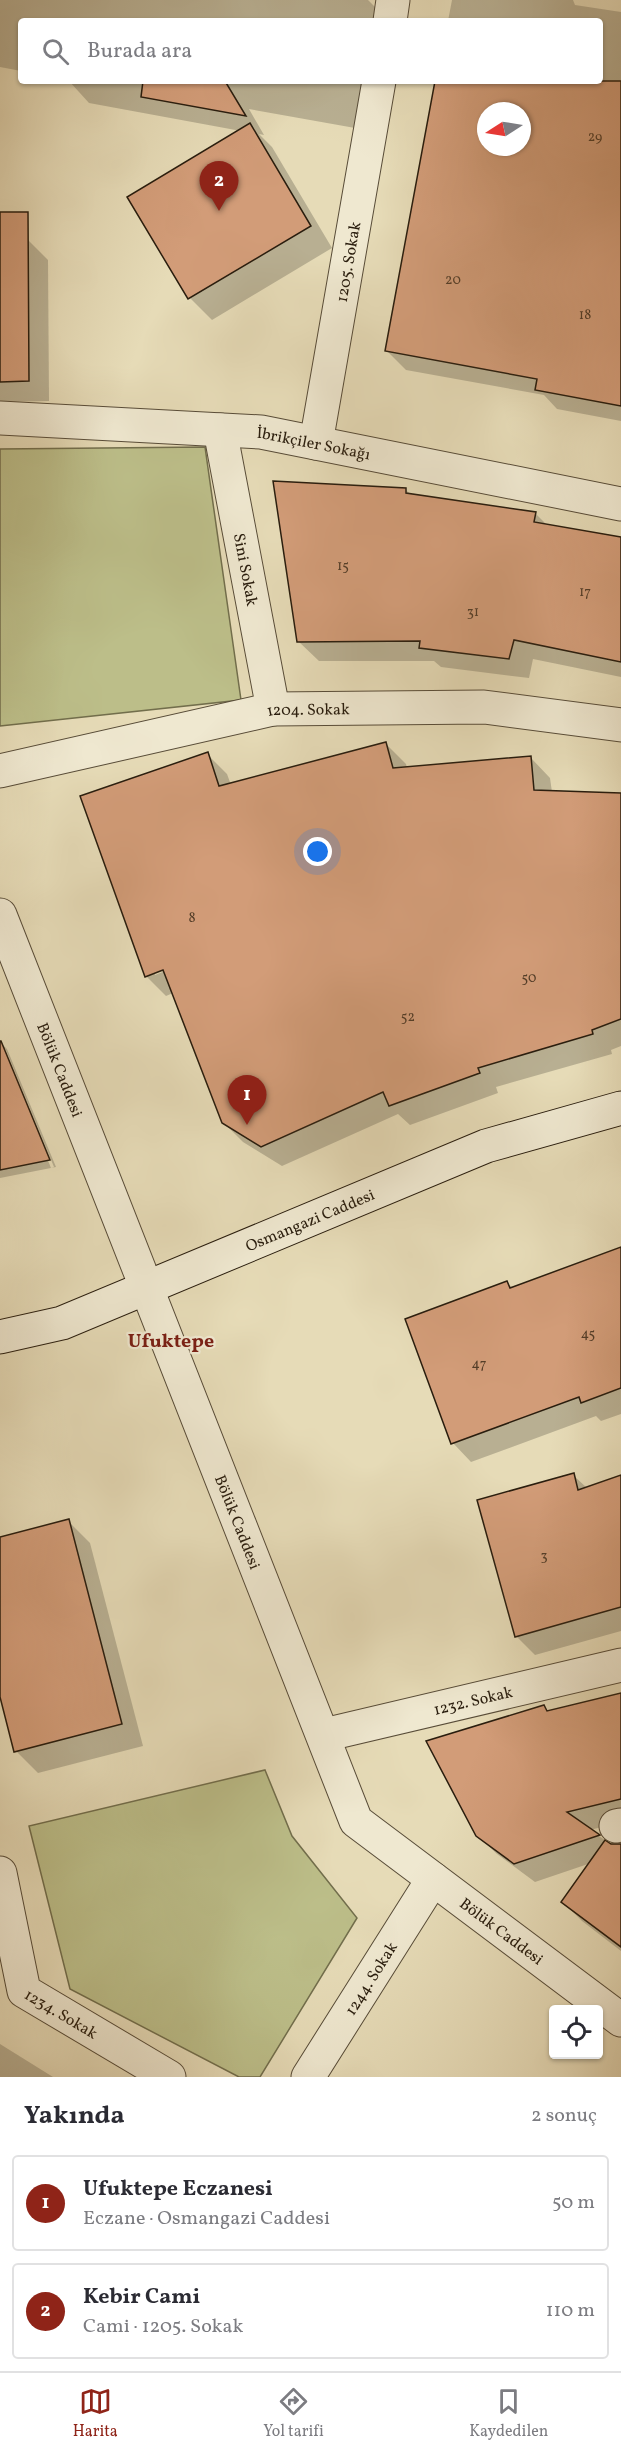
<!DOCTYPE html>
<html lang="tr">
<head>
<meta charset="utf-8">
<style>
  body { margin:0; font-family:Vollkorn,serif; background:#f7f7f7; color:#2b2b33 }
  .controls { position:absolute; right:18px; bottom:18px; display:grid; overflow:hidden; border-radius:6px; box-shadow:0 2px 4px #0004 }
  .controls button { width:54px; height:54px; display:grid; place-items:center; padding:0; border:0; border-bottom:2px solid #e1e1e2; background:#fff; color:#2b2b33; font:30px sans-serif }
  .compass { position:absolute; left:477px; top:102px; width:54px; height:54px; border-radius:50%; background:#fff; box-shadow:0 2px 4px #0004; rotate:258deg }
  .you { position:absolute; left:318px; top:852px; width:21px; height:21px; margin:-15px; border:4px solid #fff; border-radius:50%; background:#1a73e8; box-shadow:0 0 0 9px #1a73e833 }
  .badge { display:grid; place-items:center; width:39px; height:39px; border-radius:50%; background:#8f2418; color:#fff; font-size:20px; font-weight:700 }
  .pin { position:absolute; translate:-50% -50px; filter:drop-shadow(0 2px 3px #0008) }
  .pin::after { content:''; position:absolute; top:32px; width:21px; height:18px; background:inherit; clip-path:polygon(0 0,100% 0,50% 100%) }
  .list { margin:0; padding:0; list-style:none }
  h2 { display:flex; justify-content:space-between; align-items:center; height:78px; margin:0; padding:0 24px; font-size:26px }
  h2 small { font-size:20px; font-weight:400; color:#7c7c81 }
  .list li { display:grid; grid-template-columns:39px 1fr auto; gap:18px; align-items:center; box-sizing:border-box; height:96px; margin:0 12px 12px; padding:0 12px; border:2px solid #e1e1e2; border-radius:6px }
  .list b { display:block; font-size:22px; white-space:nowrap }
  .list p { margin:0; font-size:20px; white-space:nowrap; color:#7c7c81 }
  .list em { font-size:20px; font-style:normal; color:#7c7c81 }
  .icon { flex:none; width:33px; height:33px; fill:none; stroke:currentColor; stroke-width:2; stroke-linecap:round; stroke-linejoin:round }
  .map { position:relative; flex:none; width:621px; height:2077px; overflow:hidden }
  .search { position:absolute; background:#fff; box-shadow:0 2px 4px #0004; left:18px; right:18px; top:18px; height:66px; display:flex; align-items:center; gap:15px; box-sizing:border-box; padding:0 21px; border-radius:6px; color:#7c7c81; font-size:22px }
  .sheet { height:294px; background:#fff }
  nav { display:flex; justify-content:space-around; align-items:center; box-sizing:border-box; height:84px; border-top:2px solid #e1e1e2; background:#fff; font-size:16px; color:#7c7c81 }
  nav a { display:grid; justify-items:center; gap:3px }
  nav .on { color:#8f2418 }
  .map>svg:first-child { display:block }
  .green { fill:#bcbe89; stroke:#726e4c; stroke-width:1.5 }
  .shadow { fill:#0003; fill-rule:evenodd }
  .building { fill:#d29c78; stroke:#291d0e; stroke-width:1.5; fill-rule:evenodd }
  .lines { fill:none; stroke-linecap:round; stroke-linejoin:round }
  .street-casing { stroke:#584c38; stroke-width:35 }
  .secondary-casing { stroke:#291d0e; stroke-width:35 }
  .street { stroke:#efe8d0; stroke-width:33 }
  .secondary { stroke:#efe8d0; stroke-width:33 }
  .labels { text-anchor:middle; stroke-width:4.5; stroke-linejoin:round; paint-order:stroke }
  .number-label { font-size:14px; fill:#533d28 }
  .street-label { font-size:16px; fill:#291d0e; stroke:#efe8d0 }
  .quarter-label { font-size:20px; font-weight:bold; fill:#7a1f14; stroke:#efe8d0 }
</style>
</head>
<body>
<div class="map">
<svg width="621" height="2077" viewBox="0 0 621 2077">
  <rect width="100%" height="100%" fill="#e6dbb7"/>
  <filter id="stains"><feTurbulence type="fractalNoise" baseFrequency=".00333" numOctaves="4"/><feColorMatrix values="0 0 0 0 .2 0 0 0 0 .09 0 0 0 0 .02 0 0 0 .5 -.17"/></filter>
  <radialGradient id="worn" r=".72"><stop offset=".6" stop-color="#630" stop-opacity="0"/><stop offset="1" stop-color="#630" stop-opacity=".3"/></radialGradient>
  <!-- green -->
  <g class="green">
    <polygon points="205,447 241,700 0,726 0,449"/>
    <polygon points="265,1770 292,1836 357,1918 260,2077 239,2077 70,1989 29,1826"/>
  </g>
  <!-- shadow -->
  <g class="shadow">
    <polygon points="0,0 368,0 376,8 374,21 21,21 21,71 0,67"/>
    <path d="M 452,0 L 573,0 L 575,5 L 621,12 L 621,421 L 557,409 L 544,395 L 406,370 L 386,350 L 437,81 L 600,81 L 600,21 L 448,21 ZM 486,111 L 522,111 L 522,147 L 486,147 Z"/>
    <polygon points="69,81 363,81 355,128 249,109 264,135 259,134 272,147 332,248 212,320 190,298 129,198 241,131 89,103"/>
    <polygon points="28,240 48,260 49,401 0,402 0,242"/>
    <polygon points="406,490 411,495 535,513 548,526 621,538 621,677 533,659 529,678 441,667 434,661 319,661 298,641"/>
    <path d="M 386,744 L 406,764 L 407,768 L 531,758 L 550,778 L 552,792 L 621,794 L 621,1046 L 611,1050 L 612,1054 L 496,1087 L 498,1093 L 410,1125 L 398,1114 L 282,1166 L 243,1142 L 223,1122 L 173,993 L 166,996 L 146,976 L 207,754 L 227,774 L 231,785 ZM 169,966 L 170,969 L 155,975 L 155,971 Z"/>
    <path d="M 0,1042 L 7,1049 L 56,1167 L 0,1178 ZM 2,1048 L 5,1048 L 54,1167 L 51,1168 Z"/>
    <polygon points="621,1248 621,1414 601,1421 596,1416 471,1462 453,1443 507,1283 513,1288"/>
    <polygon points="573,1475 587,1488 621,1476 621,1631 535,1655 516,1636"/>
    <polygon points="68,1521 90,1543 143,1746 38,1773 16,1751 0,1691 0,1538"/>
    <polygon points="621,1694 621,1822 590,1830 621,1851 621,1951 582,1921 563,1902 591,1863 535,1882 497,1854 477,1835 544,1707 549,1712"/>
    <polygon points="0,2044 53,2077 0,2077"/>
  </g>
  <!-- building -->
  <g class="building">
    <polygon points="143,81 225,81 246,116 141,97"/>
    <path d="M 435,81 L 621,81 L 621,406 L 535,390 L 537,379 L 385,351 ZM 486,111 L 522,111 L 522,147 L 486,147 Z"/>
    <polygon points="250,123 311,226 188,299 127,197"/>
    <polygon points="0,212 28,212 29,381 0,382"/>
    <polygon points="273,481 406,488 406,493 536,512 534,522 621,537 621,662 514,640 509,659 419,648 420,641 297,642"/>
    <polygon points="386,742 393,768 531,756 534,790 621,793 621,1019 592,1030 593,1034 478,1068 480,1073 389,1106 383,1092 261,1147 222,1123 163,970 145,977 80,796 208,752 219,786"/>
    <polygon points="0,1041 1,1041 50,1160 0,1170"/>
    <polygon points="621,1247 621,1388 581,1403 579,1397 451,1444 405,1319 507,1281 510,1288"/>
    <polygon points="574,1473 578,1490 621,1475 621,1607 515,1637 477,1500"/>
    <polygon points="69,1519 122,1724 14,1752 0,1697 0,1537"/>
    <polygon points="621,1693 621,1799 567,1812 600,1835 514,1864 476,1836 426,1741 544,1705 547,1711"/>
    <polygon points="605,1840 611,1844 621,1844 621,1947 561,1902"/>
  </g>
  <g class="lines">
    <defs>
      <g id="street">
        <polyline points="390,21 393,0"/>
        <path id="s1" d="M 0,418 L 261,432 L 621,504"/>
        <path id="s2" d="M 220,430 L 273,709"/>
        <path id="s3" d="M 316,443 L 379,81"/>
        <path id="s4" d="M 0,771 L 273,709 L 484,707 L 621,725"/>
        <path id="s5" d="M 0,915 L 356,1821 L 621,2020"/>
        <path id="s6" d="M 324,1735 L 621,1665"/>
        <polyline points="616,1826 621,1825"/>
        <path id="s7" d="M 0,1873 L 24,1991 L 169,2077"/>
        <path id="s8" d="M 308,2077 L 433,1879"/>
      </g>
      <g id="secondary">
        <path id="s9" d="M 0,1337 L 62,1323 L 486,1146 L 621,1108"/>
      </g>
    </defs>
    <!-- street casing -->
    <use href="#street" class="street-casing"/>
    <!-- secondary casing -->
    <use href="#secondary" class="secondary-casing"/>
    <!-- street -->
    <use href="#street" class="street"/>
    <!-- secondary -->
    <use href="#secondary" class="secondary"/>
  </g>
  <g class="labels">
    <!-- number labels -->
    <g class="number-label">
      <text x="595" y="141">29</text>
      <text x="453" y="284">20</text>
      <text x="585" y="319">18</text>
      <text x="343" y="570">15</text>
      <text x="585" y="596">17</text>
      <text x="473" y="616">31</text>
      <text x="192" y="922">8</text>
      <text x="529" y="982">50</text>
      <text x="408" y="1021">52</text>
      <text x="588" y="1338">45</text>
      <text x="479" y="1368">47</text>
      <text x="544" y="1560">3</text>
    </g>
    <!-- street labels -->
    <g class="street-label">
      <text dy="6" stroke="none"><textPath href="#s3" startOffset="184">1205. Sokak</textPath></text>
      <text dy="6" stroke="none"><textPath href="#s1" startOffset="315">İbrikçiler Sokağı</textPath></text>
      <text dy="6" stroke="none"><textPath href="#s2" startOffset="142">Sini Sokak</textPath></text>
      <text dy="6" stroke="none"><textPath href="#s4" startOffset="315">1204. Sokak</textPath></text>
      <text dy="6" stroke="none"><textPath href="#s5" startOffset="166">Bölük Caddesi</textPath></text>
      <text dy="6" stroke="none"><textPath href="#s9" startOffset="332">Osmangazi Caddesi</textPath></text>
      <text dy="6" stroke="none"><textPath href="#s5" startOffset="652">Bölük Caddesi</textPath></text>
      <text dy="6" stroke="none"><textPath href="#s6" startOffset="153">1232. Sokak</textPath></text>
      <text dy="6" stroke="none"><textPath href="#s5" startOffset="1156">Bölük Caddesi</textPath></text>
      <text dy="6" stroke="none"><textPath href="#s8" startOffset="117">1244. Sokak</textPath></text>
      <text dy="6" stroke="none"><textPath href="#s7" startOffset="164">1234. Sokak</textPath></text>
    </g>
    <!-- quarter labels -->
    <g class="quarter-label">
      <text x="171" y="1347">Ufuktepe</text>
    </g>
  </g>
  <rect width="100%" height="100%" filter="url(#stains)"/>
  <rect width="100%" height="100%" fill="url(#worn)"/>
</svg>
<div class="controls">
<button><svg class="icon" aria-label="locate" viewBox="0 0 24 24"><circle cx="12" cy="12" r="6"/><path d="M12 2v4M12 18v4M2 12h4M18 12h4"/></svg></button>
</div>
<svg class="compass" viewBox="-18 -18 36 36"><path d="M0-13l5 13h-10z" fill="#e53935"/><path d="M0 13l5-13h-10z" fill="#7c7c81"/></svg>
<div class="you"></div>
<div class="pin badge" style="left:247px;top:1125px">1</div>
<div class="pin badge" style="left:219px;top:211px">2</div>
<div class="search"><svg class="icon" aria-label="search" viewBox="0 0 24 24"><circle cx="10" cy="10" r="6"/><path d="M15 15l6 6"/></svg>Burada ara</div>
</div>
<section class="sheet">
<h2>Yakında<small>2 sonuç</small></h2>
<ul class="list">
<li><span class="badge">1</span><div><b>Ufuktepe Eczanesi</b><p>Eczane · Osmangazi Caddesi</p></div><em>50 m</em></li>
<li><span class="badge">2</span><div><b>Kebir Cami</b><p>Cami · 1205. Sokak</p></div><em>110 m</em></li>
</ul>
</section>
<nav>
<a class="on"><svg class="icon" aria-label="map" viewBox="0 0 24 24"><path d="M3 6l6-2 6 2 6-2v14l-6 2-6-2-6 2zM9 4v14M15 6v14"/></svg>Harita</a>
<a><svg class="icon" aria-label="directions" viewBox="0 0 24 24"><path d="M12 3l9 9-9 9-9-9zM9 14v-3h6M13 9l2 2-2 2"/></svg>Yol tarifi</a>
<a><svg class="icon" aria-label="saved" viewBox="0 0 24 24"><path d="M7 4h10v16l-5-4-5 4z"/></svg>Kaydedilen</a>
</nav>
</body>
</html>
